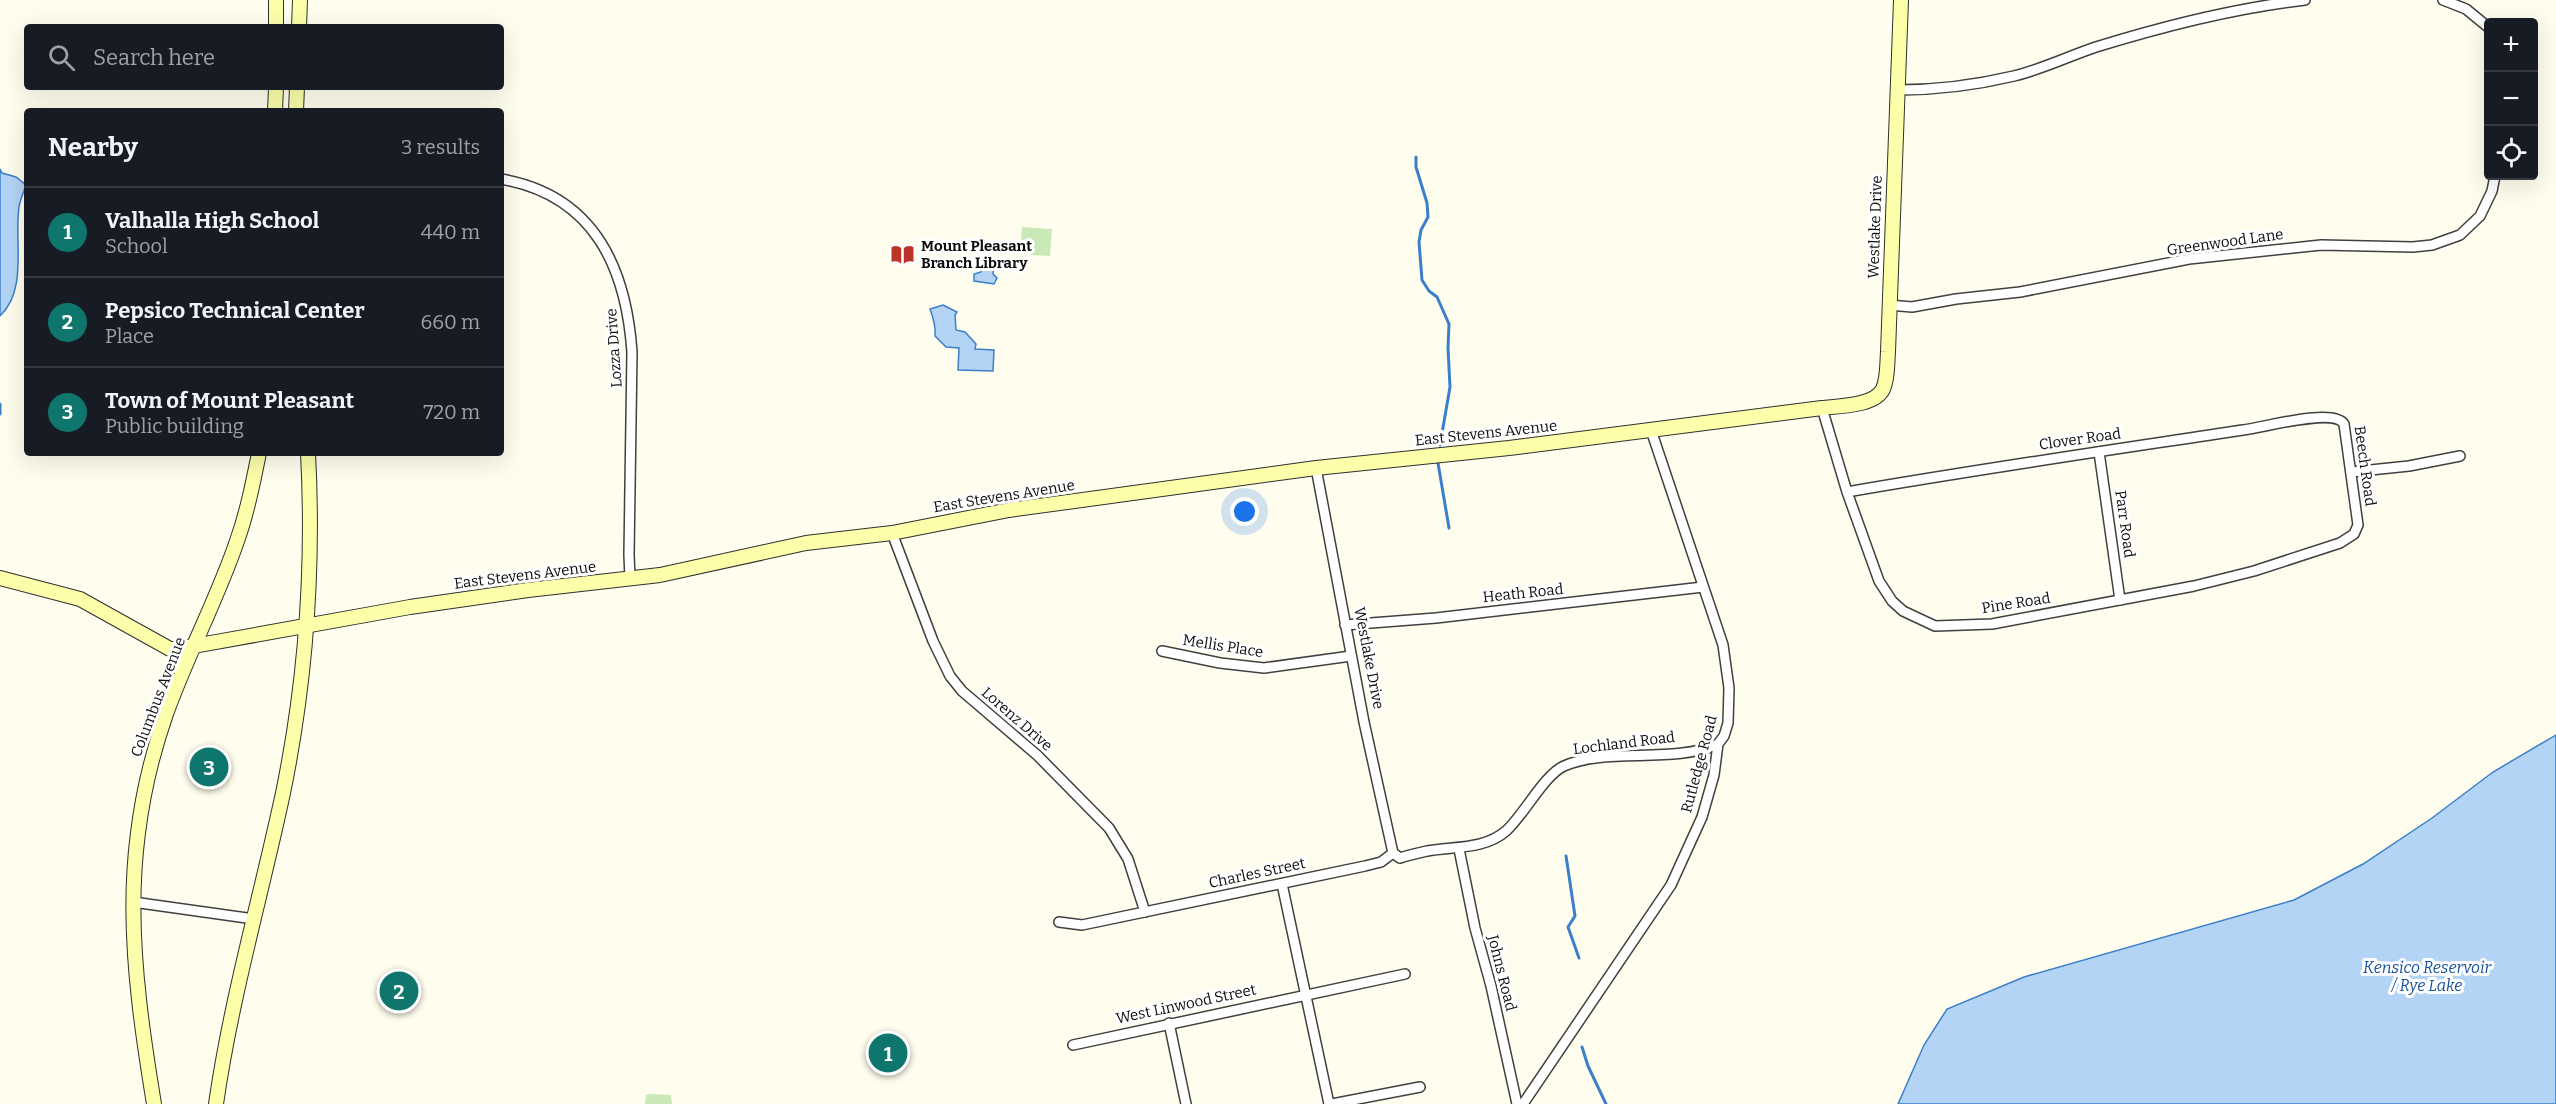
<!DOCTYPE html>
<html lang="en">
<head>
<meta charset="utf-8">
<style>
  body { margin:0; font-family:Bitter,serif; background:#20242c; color:#f1f3f6 }
  .controls { position:absolute; right:18px; top:18px; display:grid; overflow:hidden; border-radius:6px; box-shadow:0 6px 24px #0002 }
  .controls button { width:54px; height:54px; display:grid; place-items:center; padding:0; border:0; border-bottom:2px solid #363941; background:#171b24; color:#f1f3f6; font:30px sans-serif }
  .you { position:absolute; left:1245px; top:512px; width:21px; height:21px; margin:-15px; border:4px solid #fff; border-radius:50%; background:#1a73e8; box-shadow:0 0 0 9px #1a73e833 }
  .badge { display:grid; place-items:center; width:39px; height:39px; border-radius:50%; background:#0f766e; color:#fff; font-size:20px; font-weight:700 }
  .pin { position:absolute; translate:-50% -50%; border:3px solid #fff; box-shadow:0 2px 6px #0006 }
  .list { margin:0; padding:0; list-style:none }
  h2 { display:flex; justify-content:space-between; align-items:center; height:78px; margin:0; padding:0 24px; font-size:26px }
  h2 small { font-size:20px; font-weight:400; color:#9ea1a6 }
  .list li { display:grid; grid-template-columns:39px 1fr auto; gap:18px; align-items:center; box-sizing:border-box; height:90px; padding:0 24px; border-top:2px solid #363941 }
  .list b { display:block; font-size:22px; white-space:nowrap }
  .list p { margin:0; font-size:20px; white-space:nowrap; color:#9ea1a6 }
  .list em { font-size:20px; font-style:normal; color:#9ea1a6 }
  .icon { flex:none; width:33px; height:33px; fill:none; stroke:currentColor; stroke-width:2; stroke-linecap:round; stroke-linejoin:round }
  .map { position:relative; flex:none; width:2556px; height:1104px; overflow:hidden }
  .search { position:absolute; background:#171b24; box-shadow:0 6px 24px #0002; left:24px; top:24px; width:480px; height:66px; display:flex; align-items:center; gap:15px; box-sizing:border-box; padding:0 21px; border-radius:6px; color:#9ea1a6; font-size:22px }
  .panel { position:absolute; background:#171b24; box-shadow:0 6px 24px #0002; left:24px; top:108px; width:480px; height:348px; border-radius:6px }
  .map>svg:first-child { display:block }
  .green { fill:#cbe9b8 }
  .water { fill:#b3d4f5; stroke:#3b7ecc; stroke-width:1.5 }
  .lines { fill:none; stroke-linecap:round; stroke-linejoin:round }
  .stream { stroke:#3b7ecc; stroke-width:3 }
  .street-casing { stroke:#404040; stroke-width:12 }
  .secondary-casing { stroke:#2f2f2f; stroke-width:16 }
  .street { stroke:#fff; stroke-width:9 }
  .secondary { stroke:#fcfeaa; stroke-width:14 }
  .labels { text-anchor:middle; stroke-width:6; stroke-linejoin:round; paint-order:stroke }
  .street-label { font-size:15px; fill:#0d0d0d; stroke:#fff }
  .poi-label { font-size:15px; font-weight:bold; fill:#0d0d0d; stroke:#fff; text-anchor:start }
  .water-label { font-size:16px; font-style:italic; fill:#18519e; stroke:#fff }
</style>
</head>
<body>
<div class="map">
<svg width="2556" height="1104" viewBox="0 0 2556 1104">
  <rect width="100%" height="100%" fill="#fffeee"/>
  <!-- green -->
  <g class="green">
    <polygon points="1022,227 1052,229 1050,256 1031,255 1021,241"/>
    <polygon points="650,1094 671,1095 672,1104 645,1104 646,1095"/>
  </g>
  <!-- water -->
  <g class="water">
    <path d="M 0,169 L 2,173 L 16,177 L 26,185 C 24,192 20,200 19,207 C 14,241 28,290 0,316 Z"/>
    <polygon points="982,264 994,265 993,274 997,278 994,284 974,281 974,274 981,272"/>
    <path d="M 943,305 L 957,312 L 955,315 L 956,330 L 965,332 L 976,344 L 975,349 L 994,350 L 993,371 L 958,370 L 959,348 L 946,347 L 935,336 C 936,327 933,317 930,309 Z"/>
    <polygon points="2556,735 2556,1104 1898,1104 1924,1045 1947,1009 2024,977 2294,900 2363,864 2432,818 2493,772"/>
  </g>
  <g class="lines">
    <!-- stream -->
    <g class="stream">
      <polyline points="1416,157 1416,167 1427,203 1428,217 1421,230 1419,242 1422,280 1429,291 1437,297 1449,324 1448,348 1450,387 1440,445"/>
      <polyline points="0,404 0,414"/>
      <polyline points="1438,463 1449,528"/>
      <polyline points="1566,856 1575,916 1568,927 1579,958"/>
      <polyline points="1582,1047 1588,1066 1606,1104"/>
    </g>
    <defs>
      <g id="street">
        <polyline points="2443,0 2466,9 2488,27"/>
        <path d="M 1897,90 C 1937,90 1976,85 2014,76 C 2043,69 2069,56 2096,47 C 2164,26 2234,8 2305,0"/>
        <path d="M 501,179 C 594,195 626,267 632,352 L 629,555 L 630,578"/>
        <polyline points="1889,305 1912,307 1956,299 2020,292 2189,259 2321,245 2413,247 2432,245 2460,235 2480,216 2492,191 2495,176"/>
        <path d="M 1822,408 L 1847,492 L 1879,581 L 1892,601 L 1903,611 L 1935,626 L 1992,624 L 2194,586 L 2254,571 L 2340,543 L 2354,534 L 2358,525 L 2344,424 C 2334,407 2262,428 2243,430 C 2111,450 1979,469 1847,492"/>
        <polyline points="2099,452 2120,600"/>
        <polyline points="1316,468 1364,722 1393,853"/>
        <polyline points="2351,472 2409,466 2460,456"/>
        <polyline points="892,533 933,641 950,676 962,691 1037,755 1109,828 1128,859 1145,912"/>
        <polyline points="1345,625 1436,618 1703,587"/>
        <polyline points="1162,651 1220,663 1264,668 1351,656"/>
        <polyline points="1459,849 1475,928 1491,986 1517,1104"/>
        <polyline points="1282,884 1329,1104"/>
        <polyline points="133,902 254,919"/>
        <path d="M 1059,922 L 1082,925 L 1365,866 L 1381,862 L 1393,853 L 1400,858 C 1409,855 1418,853 1427,851 C 1453,846 1484,850 1506,831 C 1524,815 1544,775 1564,766 C 1606,747 1674,764 1718,744"/>
        <polyline points="1169,1023 1186,1104"/>
        <polyline points="1073,1045 1405,974"/>
        <polyline points="1332,1104 1420,1087"/>
        <polyline points="1523,1104 1671,885 1702,817 1714,775 1718,744 1724,736 1728,723 1729,688 1723,645 1651,430"/>
      </g>
      <g id="secondary">
        <polyline points="276,27 276,0"/>
        <polyline points="299,27 300,0"/>
        <polyline points="275,111 276,87"/>
        <polyline points="296,111 297,87"/>
        <path d="M 0,578 L 80,599 L 170,649 L 177,649 L 410,607 L 528,590 L 660,575 L 806,543 L 892,533 L 1009,510 L 1316,468 L 1509,448 L 1822,408 C 1839,406 1875,406 1883,389 C 1888,378 1887,364 1888,352 L 1901,0"/>
        <path d="M 154,1104 C 131,964 118,851 166,714 C 187,655 217,600 237,541 C 247,513 253,483 259,453"/>
        <path d="M 216,1104 C 231,999 261,896 283,793 C 306,681 314,567 308,453"/>
      </g>
    </defs>
    <!-- street casing -->
    <use href="#street" class="street-casing"/>
    <!-- secondary casing -->
    <use href="#secondary" class="secondary-casing"/>
    <!-- street -->
    <use href="#street" class="street"/>
    <!-- secondary -->
    <use href="#secondary" class="secondary"/>
  </g>
  <!-- icons -->
  <defs>
    <symbol id="library-bare" viewBox="-9 -9 18 18"><path d="M-6-4Q-3-5.5-.7-3.5V5Q-3 3-6 4ZM6-4Q3-5.5 .7-3.5V5Q3 3 6 4Z" fill="#bc3427" stroke="#fff" stroke-width="2.5" paint-order="stroke"/></symbol>
  </defs>
  <g fill-rule="evenodd">
    <use href="#library-bare" x="886" y="238" width="33" height="33"/>
  </g>
  <g class="labels">
    <!-- street labels -->
    <g class="street-label">
      <text transform="translate(1875 227) rotate(-88)" y="5">Westlake Drive</text>
      <text transform="translate(2225 242) rotate(-8)" y="5">Greenwood Lane</text>
      <text transform="translate(614 348) rotate(-94)" y="5">Lozza Drive</text>
      <text transform="translate(1486 433) rotate(-6)" y="5">East Stevens Avenue</text>
      <text transform="translate(2080 439) rotate(-8)" y="5">Clover Road</text>
      <text transform="translate(2365 466) rotate(82)" y="5">Beech Road</text>
      <text transform="translate(1004 496) rotate(-9)" y="5">East Stevens Avenue</text>
      <text transform="translate(2125 524) rotate(82)" y="5">Parr Road</text>
      <text transform="translate(525 575) rotate(-7)" y="5">East Stevens Avenue</text>
      <text transform="translate(1523 593) rotate(-6)" y="5">Heath Road</text>
      <text transform="translate(2016 603) rotate(-9)" y="5">Pine Road</text>
      <text transform="translate(1223 646) rotate(9)" y="5">Mellis Place</text>
      <text transform="translate(1369 658) rotate(79)" y="5">Westlake Drive</text>
      <text transform="translate(158 697) rotate(-69)" y="5">Columbus Avenue</text>
      <text transform="translate(1017 719) rotate(41)" y="5">Lorenz Drive</text>
      <text transform="translate(1624 743) rotate(-7)" y="5">Lochland Road</text>
      <text transform="translate(1699 764) rotate(-75)" y="5">Rutledge Road</text>
      <text transform="translate(1257 873) rotate(-12)" y="5">Charles Street</text>
      <text transform="translate(1502 973) rotate(76)" y="5">Johns Road</text>
      <text transform="translate(1186 1004) rotate(-12)" y="5">West Linwood Street</text>
    </g>
    <!-- poi labels -->
    <g class="poi-label">
      <text x="921" y="251">Mount Pleasant<tspan x="921" dy="17">Branch Library</tspan></text>
    </g>
    <!-- water labels -->
    <g class="water-label">
      <text x="2427" y="973">Kensico Reservoir<tspan x="2427" dy="18">/ Rye Lake</tspan></text>
    </g>
  </g>
</svg>
<div class="controls">
<button>+</button>
<button>−</button>
<button><svg class="icon" aria-label="locate" viewBox="0 0 24 24"><circle cx="12" cy="12" r="6"/><path d="M12 2v4M12 18v4M2 12h4M18 12h4"/></svg></button>
</div>
<div class="you"></div>
<div class="pin badge" style="left:888px;top:1053px">1</div>
<div class="pin badge" style="left:399px;top:991px">2</div>
<div class="pin badge" style="left:209px;top:767px">3</div>
<div class="search"><svg class="icon" aria-label="search" viewBox="0 0 24 24"><circle cx="10" cy="10" r="6"/><path d="M15 15l6 6"/></svg>Search here</div>
<section class="panel">
<h2>Nearby<small>3 results</small></h2>
<ul class="list">
<li><span class="badge">1</span><div><b>Valhalla High School</b><p>School</p></div><em>440 m</em></li>
<li><span class="badge">2</span><div><b>Pepsico Technical Center</b><p>Place</p></div><em>660 m</em></li>
<li><span class="badge">3</span><div><b>Town of Mount Pleasant</b><p>Public building</p></div><em>720 m</em></li>
</ul>
</section>
</div>
</body>
</html>
